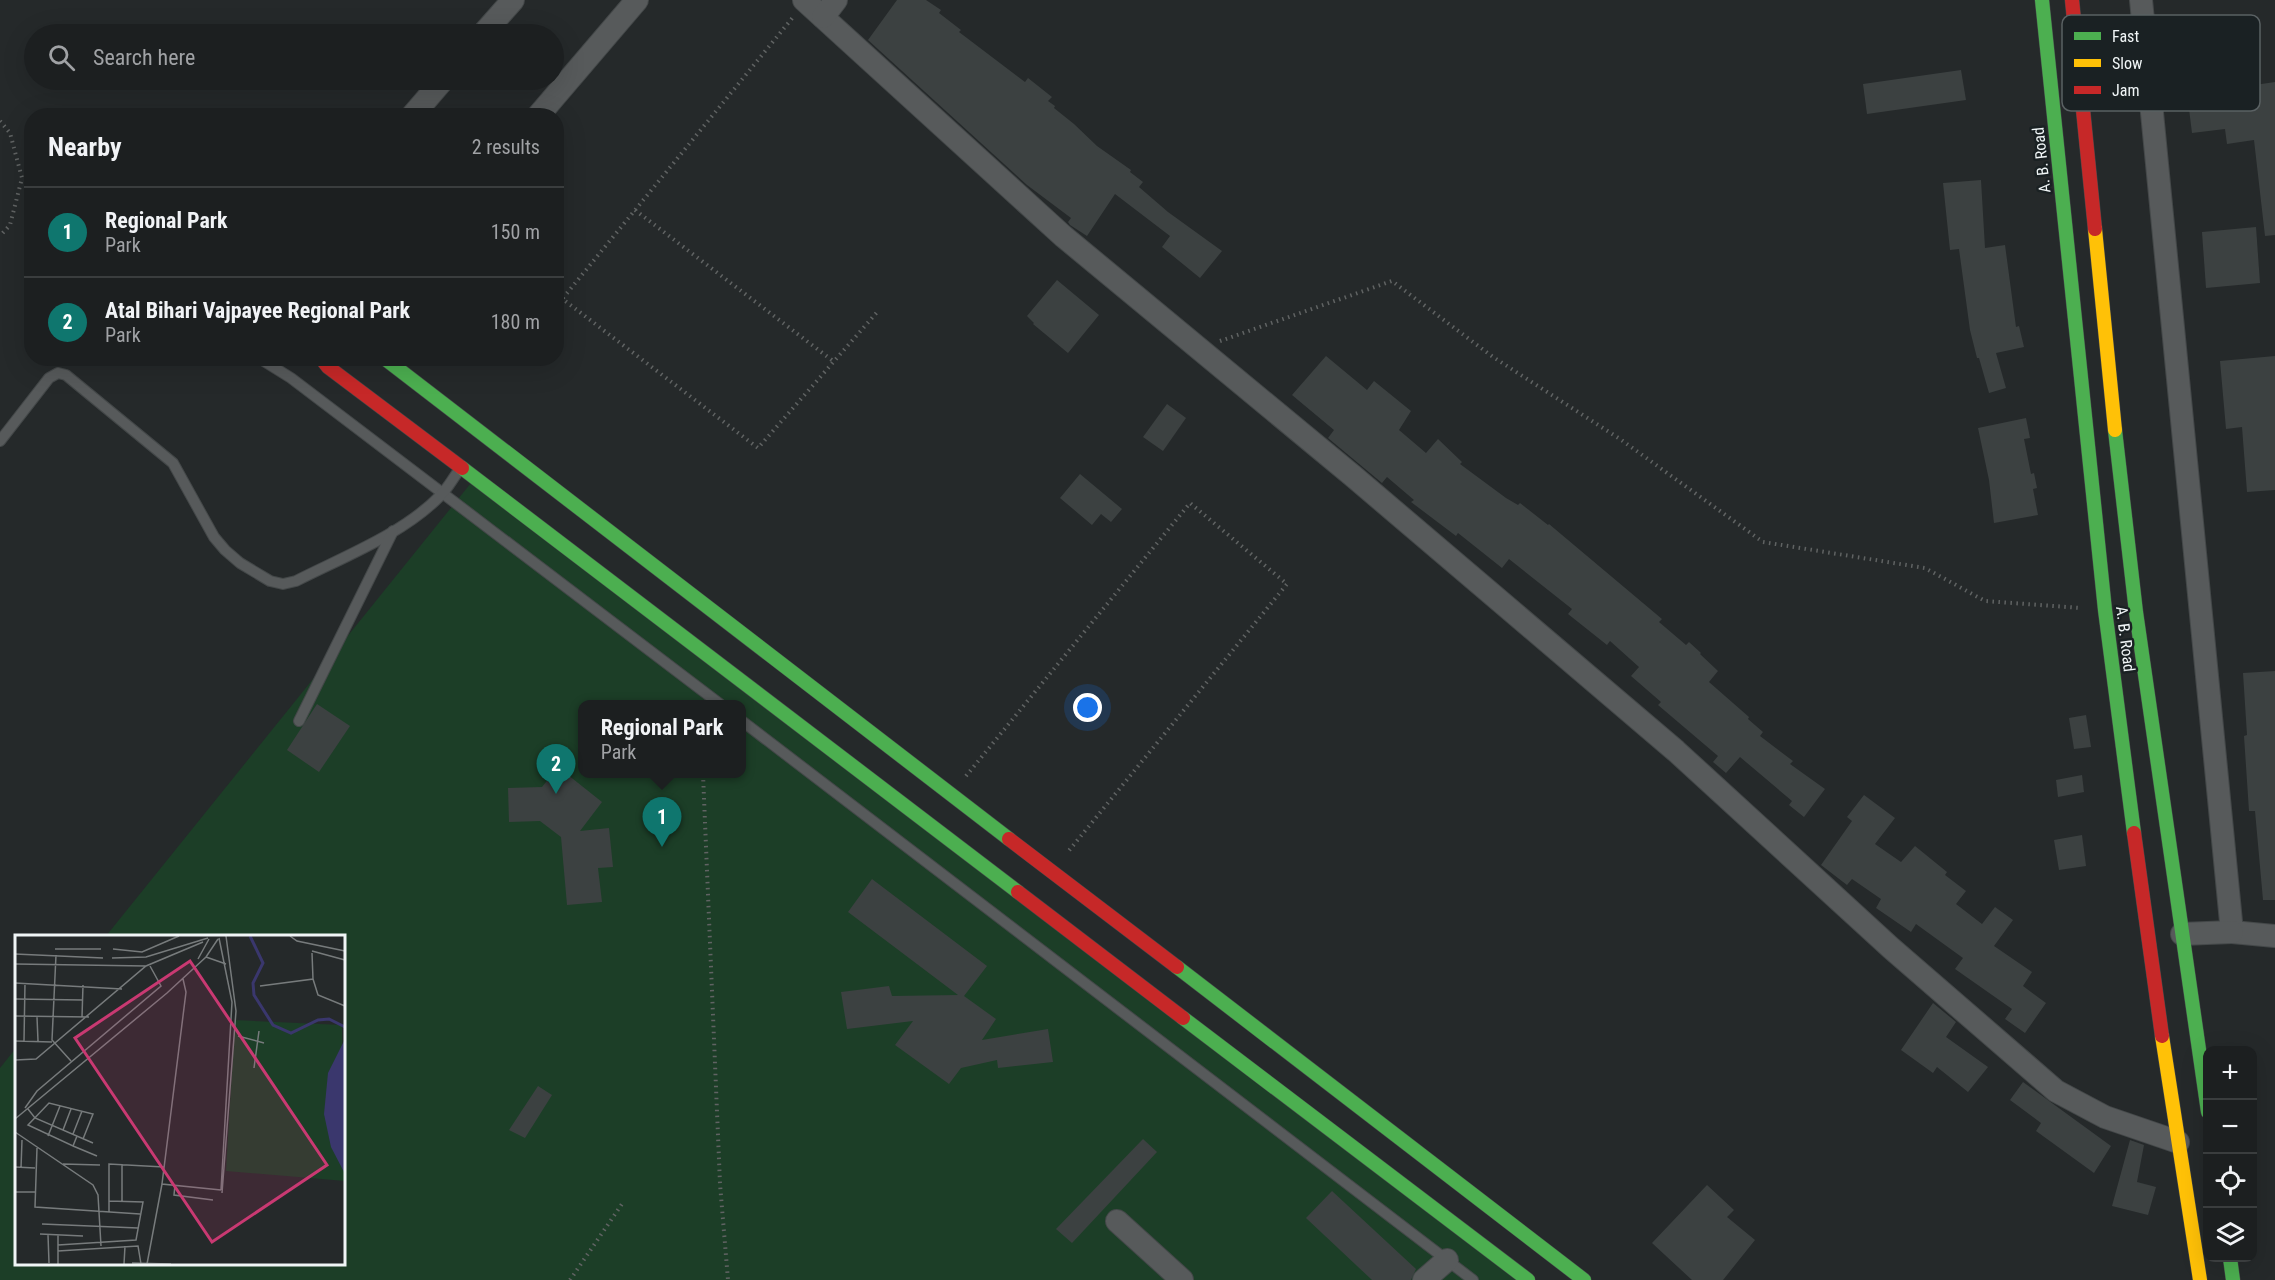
<!DOCTYPE html>
<html lang="en">
<head>
<meta charset="utf-8">
<style>
  body { margin:0; font-family:"Roboto Condensed",sans-serif; background:#252729; color:#f1f3f6 }
  .controls { position:absolute; right:18px; bottom:18px; display:grid; overflow:hidden; border-radius:12px; box-shadow:0 6px 24px #0002 }
  .controls button { width:54px; height:54px; display:grid; place-items:center; padding:0; border:0; border-bottom:2px solid #3a3d3e; background:#1c1f20; color:#f1f3f6; font:30px sans-serif }
  .you { position:absolute; left:1088px; top:708px; width:21px; height:21px; margin:-15px; border:4px solid #fff; border-radius:50%; background:#1a73e8; box-shadow:0 0 0 9px #1a73e833 }
  .badge { display:grid; place-items:center; width:39px; height:39px; border-radius:50%; background:#0f766e; color:#fff; font-size:20px; font-weight:700 }
  .pin { position:absolute; translate:-50% -50px; filter:drop-shadow(0 2px 3px #0008) }
  .pin::after { content:''; position:absolute; top:32px; width:21px; height:18px; background:inherit; clip-path:polygon(0 0,100% 0,50% 100%) }
  .popup { position:absolute; left:578px; top:700px; width:168px; height:78px; box-sizing:border-box; display:grid; place-content:center; border-radius:12px; background:#1c1f20; filter:drop-shadow(0 2px 4px #0005); font-size:20px; white-space:nowrap; color:#a0a2a5 }
  .popup b { font-size:22px; color:#f1f3f6 }
  .popup::after { content:''; position:absolute; left:50%; top:100%; margin-left:-12px; border:12px solid transparent; border-top-color:#1c1f20 }
  .list { margin:0; padding:0; list-style:none }
  h2 { display:flex; justify-content:space-between; align-items:center; height:78px; margin:0; padding:0 24px; font-size:26px }
  h2 small { font-size:20px; font-weight:400; color:#a0a2a5 }
  .list li { display:grid; grid-template-columns:39px 1fr auto; gap:18px; align-items:center; box-sizing:border-box; height:90px; padding:0 24px; border-top:2px solid #3a3d3e }
  .list b { display:block; font-size:22px; white-space:nowrap }
  .list p { margin:0; font-size:20px; white-space:nowrap; color:#a0a2a5 }
  .list em { font-size:20px; font-style:normal; color:#a0a2a5 }
  .icon { flex:none; width:33px; height:33px; fill:none; stroke:currentColor; stroke-width:2; stroke-linecap:round; stroke-linejoin:round }
  .map { position:relative; flex:none; width:2275px; height:1280px; overflow:hidden }
  .search { position:absolute; background:#1c1f20; box-shadow:0 6px 24px #0002; left:24px; top:24px; width:540px; height:66px; display:flex; align-items:center; gap:15px; box-sizing:border-box; padding:0 21px; border-radius:33px; color:#a0a2a5; font-size:22px }
  .panel { position:absolute; background:#1c1f20; box-shadow:0 6px 24px #0002; left:24px; top:108px; width:540px; height:258px; border-radius:24px }
  .map>svg:first-child { display:block }
  .green { fill:#1c3e27; fill-rule:evenodd }
  .building { fill:#3c4141 }
  .lines { fill:none; stroke-linecap:round; stroke-linejoin:round }
  .lane-casing { stroke:#444849; stroke-width:12 }
  .street-casing { stroke:#444849; stroke-width:24 }
  .fast-casing { stroke:#444849; stroke-width:15 }
  .slow-casing { stroke:#444849; stroke-width:15 }
  .jam-casing { stroke:#444849; stroke-width:15 }
  .path { stroke:#606363; stroke-width:4; stroke-dasharray:1.5 4.5; stroke-linecap:butt }
  .lane { stroke:#575a5b; stroke-width:10 }
  .street { stroke:#575a5b; stroke-width:22 }
  .fast { stroke:#4caf50; stroke-width:14 }
  .slow { stroke:#ffc107; stroke-width:14 }
  .jam { stroke:#c62828; stroke-width:14 }
  .labels { text-anchor:middle; stroke-width:5; stroke-linejoin:round; paint-order:stroke }
  .street-label { font-size:16px; fill:#f1f6f7; stroke:#1a2123 }
  .inset-river { fill:none; stroke:#3a376d; stroke-width:3 }
  .inset-road { fill:none; stroke:#777b7c; stroke-width:1.5 }
  .view { fill:#c93972; fill-opacity:0.15; stroke:#c93972; stroke-width:3 }
  .inset-edge { fill:none; stroke:#f1f6f7; stroke-width:3 }
  .key { fill:#1a2123; stroke:#5a6163; stroke-width:1.5 }
  .key-label { font-size:16px; fill:#f1f6f7 }
</style>
</head>
<body>
<div class="map">
<svg width="2275" height="1280" viewBox="0 0 2275 1280">
  <rect width="100%" height="100%" fill="#25292a"/>
  <!-- green -->
  <path class="green" d="M 475,478 L 1528,1280 L 0,1280 L 0,1068 L 16,1048 L 16,1264 L 344,1264 L 344,936 L 106,936 ZM 582,704 L 742,704 L 742,774 L 582,774 Z"/>
  <!-- building -->
  <g class="building">
    <polygon points="897,0 926,0 941,10 939,13 961,30 959,32 1025,82 1028,78 1052,97 1048,101 1055,106 1054,108 1074,124 1097,146 1131,170 1130,172 1143,182 1139,187 1168,212 1222,251 1200,278 1162,247 1170,236 1115,194 1087,236 1070,225 1068,222 1071,218 1027,185 868,40"/>
    <polygon points="1961,70 1966,100 1867,114 1863,84"/>
    <polygon points="2240,77 2241,87 2275,82 2275,235 2265,236 2254,140 2227,144 2225,129 2192,133 2186,85"/>
    <polygon points="1981,180 1985,248 2005,245 2016,327 2019,326 2024,347 1996,353 2006,388 1989,393 1979,358 1977,358 1970,330 1959,249 1950,250 1943,183"/>
    <polygon points="2256,227 2260,283 2206,288 2202,232"/>
    <polygon points="1057,280 1099,315 1068,353 1033,324 1034,323 1027,316"/>
    <polygon points="1326,356 1367,390 1374,381 1411,411 1399,430 1426,453 1438,439 1462,462 1460,464 1506,498 1518,505 1520,503 1548,525 1549,524 1662,619 1659,622 1686,645 1689,642 1701,653 1700,654 1718,671 1709,682 1749,717 1748,719 1763,732 1760,736 1793,761 1790,764 1825,789 1804,817 1789,805 1792,801 1740,757 1726,773 1713,762 1718,756 1658,705 1661,702 1631,676 1639,667 1610,641 1607,645 1568,614 1572,609 1509,559 1502,568 1458,533 1456,536 1411,502 1414,500 1387,477 1382,483 1328,438 1334,430 1292,395"/>
    <polygon points="2275,356 2275,490 2247,492 2242,427 2226,429 2220,361"/>
    <polygon points="1167,404 1186,418 1163,451 1143,437"/>
    <polygon points="2026,418 2030,438 2024,439 2031,474 2034,473 2037,488 2033,489 2038,515 1994,523 1989,480 1978,428"/>
    <polygon points="1080,474 1122,509 1111,522 1101,514 1092,525 1060,498"/>
    <polygon points="2275,671 2275,900 2263,900 2255,811 2249,811 2244,736 2247,735 2243,673"/>
    <polygon points="317,704 350,726 319,772 287,750"/>
    <polygon points="2086,715 2091,747 2074,749 2069,718"/>
    <polygon points="558,767 602,802 580,831 609,828 613,867 598,868 602,902 567,905 561,837 540,821 509,822 508,788 542,787"/>
    <polygon points="2082,775 2084,792 2058,797 2056,780"/>
    <polygon points="1864,795 1895,818 1875,844 1901,862 1915,846 1947,872 1945,875 1966,891 1956,904 1982,924 1995,907 2013,920 1994,946 2032,972 2023,986 2046,1003 2025,1033 2005,1019 2012,1009 1955,969 1963,958 1916,924 1911,932 1876,908 1881,899 1852,879 1847,885 1821,865 1852,821 1847,817"/>
    <polygon points="2082,835 2086,866 2059,870 2054,840"/>
    <polygon points="872,879 987,966 964,996 996,1019 982,1040 1048,1029 1053,1062 998,1068 997,1060 961,1068 949,1084 895,1045 913,1021 847,1029 841,992 889,986 892,996 958,995 848,912"/>
    <polygon points="1933,1003 1956,1022 1946,1037 1988,1067 1968,1092 1937,1067 1933,1073 1901,1050"/>
    <polygon points="2023,1082 2111,1146 2094,1173 2036,1131 2041,1123 2010,1100"/>
    <polygon points="538,1086 552,1095 525,1138 509,1130"/>
    <polygon points="1143,1139 1157,1152 1072,1243 1056,1229"/>
    <polygon points="2130,1140 2144,1145 2137,1182 2156,1187 2148,1215 2112,1206"/>
    <polygon points="1707,1185 1734,1210 1727,1217 1755,1240 1723,1280 1692,1280 1652,1243"/>
    <polygon points="1332,1191 1416,1269 1411,1280 1372,1280 1306,1218"/>
  </g>
  <g class="lines">
    <defs>
      <g id="lane">
        <polyline points="259,358 291,378 720,704"/>
        <path d="M 0,441 L 49,378 L 58,373 L 66,375 L 173,463 L 214,537 L 225,550 L 240,563 L 270,581 L 283,584 L 296,581 C 343,557 403,534 440,496 C 448,488 453,478 460,469"/>
        <polyline points="299,721 393,531"/>
        <polyline points="742,721 1473,1280"/>
      </g>
      <g id="street">
        <polyline points="804,0 1063,236 1353,476 1676,751 1891,948 2056,1091 2105,1117 2178,1142"/>
        <polyline points="2141,0 2232,932 2275,936"/>
        <polyline points="823,17 836,0"/>
        <polyline points="483,34 513,0"/>
        <polyline points="412,116 443,80"/>
        <polyline points="538,116 637,0"/>
        <polyline points="2182,934 2232,932"/>
        <polyline points="1117,1221 1182,1280"/>
        <polyline points="1424,1280 1447,1260"/>
      </g>
      <g id="fast">
        <polyline points="2042,0 2105,610 2134,833"/>
        <polyline points="384,358 1009,839"/>
        <polyline points="2115,430 2136,612 2208,1112"/>
        <polyline points="462,468 1018,892"/>
        <polyline points="1177,967 1584,1280"/>
        <polyline points="1183,1018 1528,1280"/>
        <polyline points="2230,1258 2233,1280"/>
      </g>
      <g id="slow">
        <polyline points="2095,229 2115,430"/>
        <polyline points="2162,1036 2200,1280"/>
      </g>
      <g id="jam">
        <polyline points="2072,0 2095,229"/>
        <polyline points="321,358 328,367 462,468"/>
        <polyline points="2134,833 2162,1036"/>
        <polyline points="1009,839 1177,967"/>
        <polyline points="1018,892 1183,1018"/>
      </g>
    </defs>
    <!-- lane casing -->
    <use href="#lane" class="lane-casing"/>
    <!-- street casing -->
    <use href="#street" class="street-casing"/>
    <!-- fast casing -->
    <use href="#fast" class="fast-casing"/>
    <!-- slow casing -->
    <use href="#slow" class="slow-casing"/>
    <!-- jam casing -->
    <use href="#jam" class="jam-casing"/>
    <!-- path -->
    <g class="path">
      <polyline points="0,121 10,133 22,178 10,225 0,236"/>
      <polyline points="635,210 833,361"/>
      <polyline points="556,294 758,448 879,310"/>
      <polyline points="563,298 794,16"/>
      <polyline points="1220,341 1392,281 1493,357 1620,439 1763,542 1925,568 1985,601 2081,608"/>
      <polyline points="703,774 720,1184 728,1280"/>
      <polyline points="966,776 1190,503 1287,584 1067,853"/>
      <polyline points="570,1280 622,1204"/>
    </g>
    <!-- lane -->
    <use href="#lane" class="lane"/>
    <!-- street -->
    <use href="#street" class="street"/>
    <!-- fast -->
    <use href="#fast" class="fast"/>
    <!-- slow -->
    <use href="#slow" class="slow"/>
    <!-- jam -->
    <use href="#jam" class="jam"/>
  </g>
  <g class="labels">
    <!-- street labels -->
    <g class="street-label">
      <text transform="translate(2041 160) rotate(-96)" y="6">A. B. Road</text>
      <text transform="translate(2126 639) rotate(83)" y="6">A. B. Road</text>
    </g>
  </g>
  <!-- overview -->
  <g transform="translate(15 935)">
    <rect width="330" height="330" fill="#25292a"/>
    <path d="M 220,85 L 327,90 L 330,246 L 211,236 Z" fill="#1c3e27"/>
    <path d="M 330,104 L 330,237 L 329,237 L 316,212 L 309,179 L 313,138 Z" fill="#3a376d"/>
    <path class="inset-river" d="M 235,1 L 248,28 L 238,48 L 239,60 L 258,90 L 276,98 L 303,85 L 314,84 L 330,92"/>
    <path class="inset-road" d="M 275,1 L 282,6 L 330,16M 204,3 L 217,67 L 206,255M 40,14 L 86,14M 98,14 L 127,17 L 164,1M 297,16 L 330,25M 0,19 L 88,23M 41,20 L 37,105 L 56,126M 191,22 L 211,29M 97,23 L 131,22 L 193,3M 183,24 L 194,4M 0,29 L 131,31M 168,44 L 171,57 L 147,249 L 206,255M 298,44 L 303,60 L 330,71M 0,48 L 107,54M 245,51 L 298,44 L 297,18M 0,64 L 68,65M 0,81 L 74,82M 22,82 L 23,106M 67,82 L 68,50M 223,101 L 249,108M 0,106 L 37,107M 9,106 L 10,48M 0,125 L 21,124 L 131,31 L 188,7M 239,133 L 244,96M 10,173 L 22,156 L 146,51 L 135,31M 13,174 L 20,183 L 78,208M 0,184 L 152,58 L 191,22 L 203,4M 48,195 L 56,174M 0,197 L 78,250 L 83,260 L 86,311M 58,199 L 67,176M 33,201 L 45,171M 62,201 L 58,211 L 13,190 L 34,168 L 78,179 L 68,204M 58,211 L 82,221M 22,213 L 20,272 L 125,279M 48,229 L 85,230M 107,229 L 107,266M 0,232 L 20,233M 6,233 L 7,205M 160,250 L 159,260 L 198,265M 0,257 L 20,257M 207,258 L 221,76 L 211,1M 94,266 L 94,229 L 149,232M 27,289 L 123,293M 25,299 L 68,301M 33,300 L 34,328M 43,300 L 43,329M 43,310 L 121,305 L 128,267 L 94,266 L 94,277M 43,316 L 123,311 L 126,329M 117,328 L 156,329M 109,329 L 110,311M 132,329 L 147,249"/>
    <path class="view" d="M 175,26 L 312,230 L 197,307 L 60,103 Z"/>
    <rect width="330" height="330" class="inset-edge"/>
  </g>
  <!-- legend -->
  <rect x="2062" y="15" width="198" height="96" rx="9" class="key"/>
  <rect x="2074" y="32" width="27" height="8" fill="#4caf50"/>
  <rect x="2074" y="59" width="27" height="8" fill="#ffc107"/>
  <rect x="2074" y="86" width="27" height="8" fill="#c62828"/>
  <g class="key-label">
    <text x="2112" y="42">Fast</text>
    <text x="2112" y="69">Slow</text>
    <text x="2112" y="96">Jam</text>
  </g>
</svg>
<div class="controls">
<button>+</button>
<button>−</button>
<button><svg class="icon" aria-label="locate" viewBox="0 0 24 24"><circle cx="12" cy="12" r="6"/><path d="M12 2v4M12 18v4M2 12h4M18 12h4"/></svg></button>
<button><svg class="icon" aria-label="layers" viewBox="0 0 24 24"><path d="M12 4l9 5-9 5-9-5zM3 14l9 5 9-5"/></svg></button>
</div>
<div class="you"></div>
<div class="pin badge" style="left:662px;top:847px">1</div>
<div class="popup"><b>Regional Park</b>Park</div>
<div class="pin badge" style="left:556px;top:794px">2</div>
<div class="search"><svg class="icon" aria-label="search" viewBox="0 0 24 24"><circle cx="10" cy="10" r="6"/><path d="M15 15l6 6"/></svg>Search here</div>
<section class="panel">
<h2>Nearby<small>2 results</small></h2>
<ul class="list">
<li><span class="badge">1</span><div><b>Regional Park</b><p>Park</p></div><em>150 m</em></li>
<li><span class="badge">2</span><div><b>Atal Bihari Vajpayee Regional Park</b><p>Park</p></div><em>180 m</em></li>
</ul>
</section>
</div>
</body>
</html>
